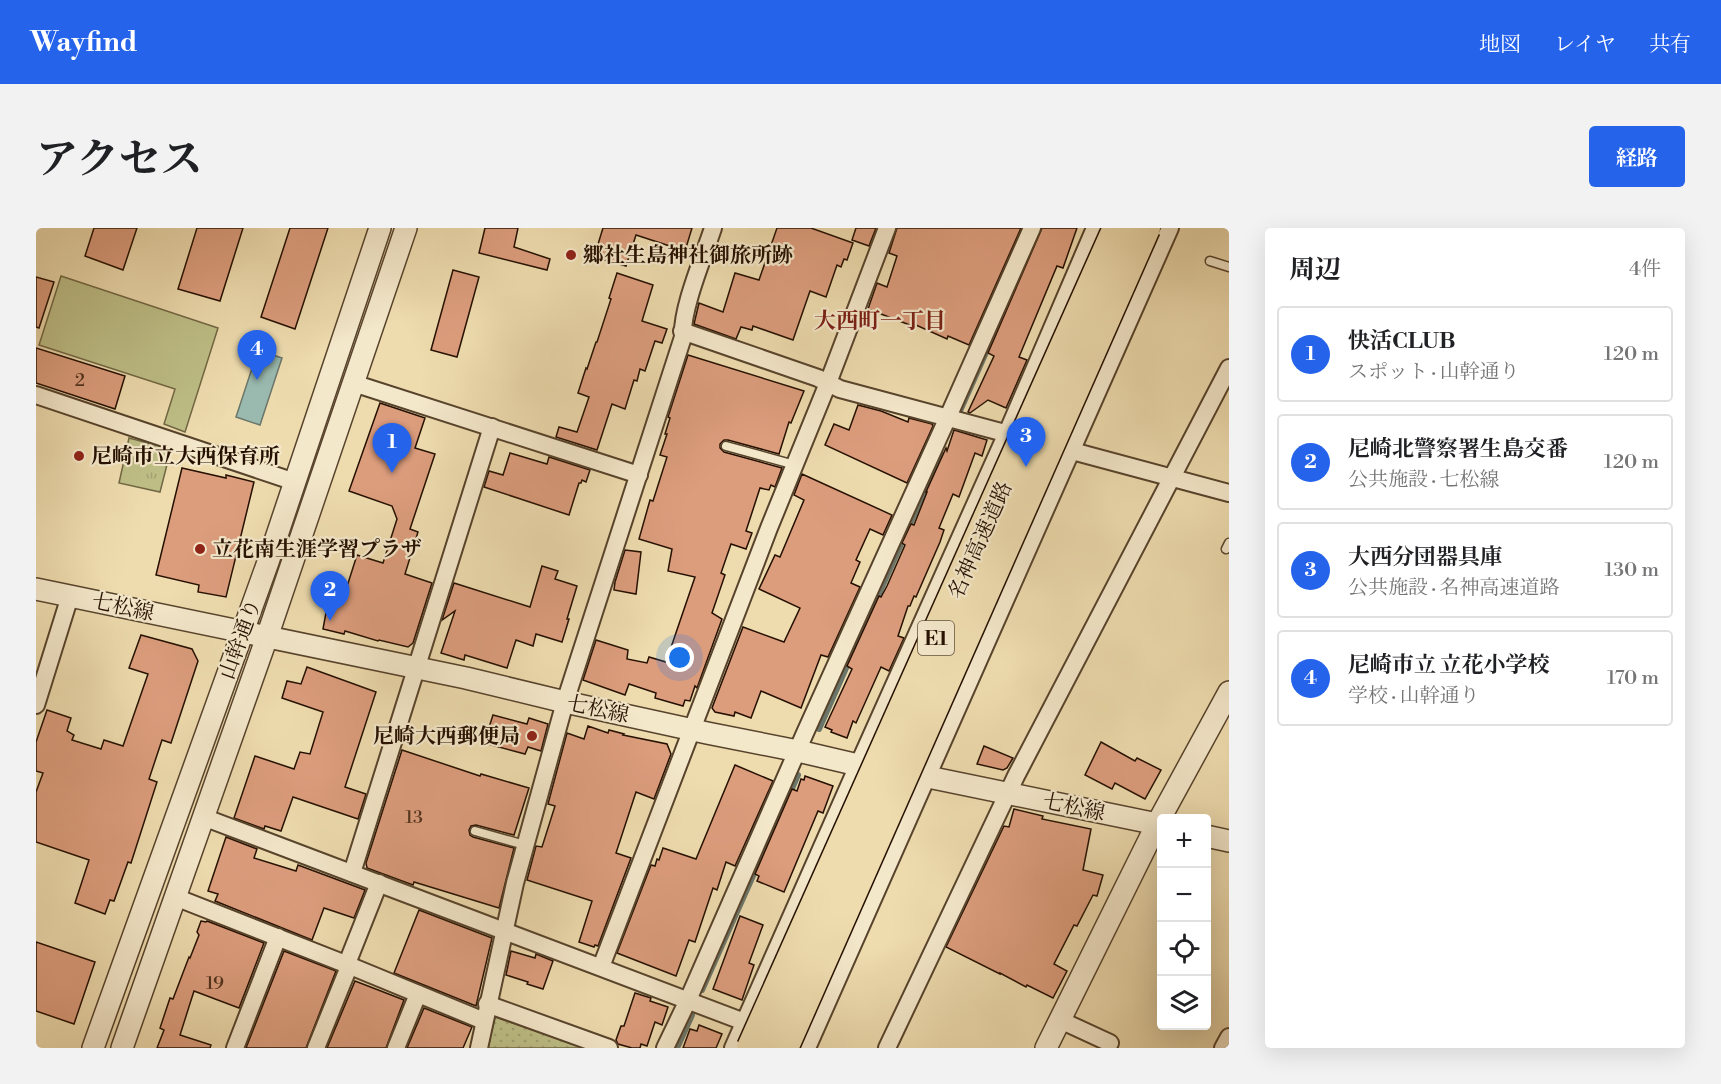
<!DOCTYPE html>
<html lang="ja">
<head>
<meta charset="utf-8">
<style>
  body { margin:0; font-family:"Libre Bodoni","Noto Serif JP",serif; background:#f2f2f2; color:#202124 }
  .controls { position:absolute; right:18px; bottom:18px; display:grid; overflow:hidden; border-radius:6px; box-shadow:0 6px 24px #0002 }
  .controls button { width:54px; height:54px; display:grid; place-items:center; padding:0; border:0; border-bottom:2px solid #e0e0e0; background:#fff; color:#202124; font:30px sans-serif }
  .you { position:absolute; left:644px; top:430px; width:21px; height:21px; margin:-15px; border:4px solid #fff; border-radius:50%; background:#1a73e8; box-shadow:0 0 0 9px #1a73e833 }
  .badge { display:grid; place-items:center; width:39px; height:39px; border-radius:50%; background:#2563eb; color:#fff; font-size:20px; font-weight:700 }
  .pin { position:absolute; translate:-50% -50px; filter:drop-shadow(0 2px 3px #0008) }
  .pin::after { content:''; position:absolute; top:32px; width:21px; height:18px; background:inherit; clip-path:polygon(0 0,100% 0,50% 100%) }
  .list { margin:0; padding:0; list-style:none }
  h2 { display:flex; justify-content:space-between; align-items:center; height:78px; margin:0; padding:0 24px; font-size:26px }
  h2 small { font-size:20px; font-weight:400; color:#757577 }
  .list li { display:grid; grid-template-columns:39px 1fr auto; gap:18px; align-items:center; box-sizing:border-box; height:96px; margin:0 12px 12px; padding:0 12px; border:2px solid #e0e0e0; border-radius:6px }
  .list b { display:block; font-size:22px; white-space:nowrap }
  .list p { margin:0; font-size:20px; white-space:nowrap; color:#757577 }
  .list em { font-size:20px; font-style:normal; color:#757577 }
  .icon { flex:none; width:33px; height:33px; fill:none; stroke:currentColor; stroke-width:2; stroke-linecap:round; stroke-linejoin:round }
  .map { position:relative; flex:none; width:1193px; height:820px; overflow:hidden; border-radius:6px }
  header { display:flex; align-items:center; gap:36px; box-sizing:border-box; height:84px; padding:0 30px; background:#2563eb; color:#fff }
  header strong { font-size:28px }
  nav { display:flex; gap:33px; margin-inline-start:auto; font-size:21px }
  .intro { display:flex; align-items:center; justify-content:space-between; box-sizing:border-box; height:144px; padding:0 36px }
  h1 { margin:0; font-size:42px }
  .button { padding:15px 27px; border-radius:6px; background:#2563eb; color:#fff; font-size:21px; font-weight:700 }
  main { display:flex; gap:36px; padding:0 36px }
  aside { flex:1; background:#fff; border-radius:6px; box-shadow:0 6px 24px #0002 }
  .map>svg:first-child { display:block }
  .grass { fill:url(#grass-tufts); stroke:#726844; stroke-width:1.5 }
  .park { fill:url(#park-dots); stroke:#726844; stroke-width:1.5 }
  .pitch { fill:#bebf87; stroke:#726844; stroke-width:1.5 }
  .water { fill:#9abab0; stroke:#6b766a; stroke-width:1.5 }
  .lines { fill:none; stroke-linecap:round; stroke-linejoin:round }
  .stream { stroke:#6b766a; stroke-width:6 }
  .building { fill:#dc9d7d; stroke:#251000; stroke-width:1.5 }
  .service-casing { stroke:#57432c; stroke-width:11 }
  .minor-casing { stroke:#57432c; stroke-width:20 }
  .tertiary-casing { stroke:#57432c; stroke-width:24 }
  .service { stroke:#f4e8cb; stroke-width:8 }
  .minor { stroke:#f4e8cb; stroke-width:16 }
  .tertiary { stroke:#f4e8cb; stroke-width:21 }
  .motorway-bridge-casing { stroke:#251000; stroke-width:33; stroke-linecap:butt }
  .motorway-bridge { stroke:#eedcaf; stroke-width:30 }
  .poi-dot { fill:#8f2418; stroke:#f4e8cb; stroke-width:2 }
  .labels { text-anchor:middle; stroke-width:4.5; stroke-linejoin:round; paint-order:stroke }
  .number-label { font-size:18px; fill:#53331f }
  .shield { fill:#f4e8cb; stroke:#63513d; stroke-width:1.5 }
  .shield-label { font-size:20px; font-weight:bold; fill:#251000 }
  .poi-label { font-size:21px; font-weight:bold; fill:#251000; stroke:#f4e8cb; text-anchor:start }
  .street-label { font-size:21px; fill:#251000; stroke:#f4e8cb }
  .neighbourhood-label { font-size:22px; font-weight:bold; fill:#7a1f14; stroke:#f4e8cb }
</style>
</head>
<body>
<header>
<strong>Wayfind</strong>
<nav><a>地図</a><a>レイヤ</a><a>共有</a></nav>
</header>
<div class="intro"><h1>アクセス</h1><a class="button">経路</a></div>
<main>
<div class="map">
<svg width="1193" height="820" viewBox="0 0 1193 820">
  <defs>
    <pattern id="grass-tufts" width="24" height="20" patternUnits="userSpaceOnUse" patternTransform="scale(1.5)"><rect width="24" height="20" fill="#bebf87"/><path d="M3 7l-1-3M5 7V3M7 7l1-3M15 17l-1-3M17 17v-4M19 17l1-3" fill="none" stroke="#a3a373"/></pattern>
    <pattern id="park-dots" width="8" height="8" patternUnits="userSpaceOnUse" patternTransform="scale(1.5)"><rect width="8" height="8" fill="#bebf87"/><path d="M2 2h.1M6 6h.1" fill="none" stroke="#a3a373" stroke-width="1.8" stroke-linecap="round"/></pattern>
  </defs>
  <rect width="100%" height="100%" fill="#eedcaf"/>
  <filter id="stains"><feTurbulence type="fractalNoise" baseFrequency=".00333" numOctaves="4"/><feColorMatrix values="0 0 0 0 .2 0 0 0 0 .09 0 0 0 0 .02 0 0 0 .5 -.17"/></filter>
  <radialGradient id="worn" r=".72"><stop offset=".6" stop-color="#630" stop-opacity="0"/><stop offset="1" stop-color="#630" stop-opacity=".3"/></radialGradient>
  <!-- grass -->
  <polygon class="grass" points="93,210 135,221 124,264 83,255"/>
  <!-- park -->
  <polygon class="park" points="459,789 550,820 452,820"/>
  <!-- pitch -->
  <polygon class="pitch" points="25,48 182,100 149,204 128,196 139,161 3,117"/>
  <!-- water -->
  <polygon class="water" points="222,122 246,130 224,197 200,189"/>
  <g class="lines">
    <!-- stream -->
    <g class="stream">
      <polyline points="924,183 1005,0"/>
      <polyline points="783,501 905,226"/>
      <polyline points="666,762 762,547"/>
      <polyline points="641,820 656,787"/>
    </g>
  </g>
  <!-- building -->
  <g class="building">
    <polygon points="58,0 101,0 87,42 49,28"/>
    <polygon points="161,0 207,0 184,73 142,61"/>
    <polygon points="254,0 292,0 259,101 225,89"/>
    <polygon points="449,0 482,0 478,19 514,31 511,42 443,25"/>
    <polygon points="567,0 656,0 649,23 600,7 590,38 558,29"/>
    <polygon points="741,0 775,0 817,15 811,32 808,31 805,39 801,37 790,69 774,63 757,112 717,98 716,102 705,99 700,111 658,96 663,75 687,84 699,45 723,52"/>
    <polygon points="820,0 840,0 833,18 816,12"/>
    <polygon points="861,0 985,0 933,117 912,108 911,111 880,97 879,99 832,81 841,55 851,59 861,28 853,25"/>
    <polygon points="1006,0 1041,0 1027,40 1021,38 983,129 991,132 970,180 952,172 934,185 932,184 958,128 952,125"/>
    <polygon points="417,42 443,49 421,129 395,122"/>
    <polygon points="581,45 617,57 606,93 631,101 626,115 619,113 609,143 604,141 601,153 598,152 589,181 576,176 561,222 520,209 523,199 541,204 553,169 542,165 550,140 551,141 560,114 561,114 575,71 573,70"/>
    <polygon points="0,49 18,54 3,100 0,99"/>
    <polygon points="0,120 89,148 79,181 0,155"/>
    <polygon points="652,127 768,163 755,195 753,194 743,226 692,212 688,212 684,216 684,220 688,224 746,240 739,259 735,257 733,262 724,260 710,303 716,305 710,321 695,316 685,345 689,347 676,385 686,391 661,460 659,458 654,473 649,472 647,478 619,470 620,465 593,456 589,467 547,452 560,412 592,422 591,431 611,435 613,429 630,434 659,349 632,343 636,321 603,311 614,272 617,273 631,229 624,227 631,206 629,206 634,190 632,189"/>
    <polygon points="344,175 389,190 379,220 399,226 374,301 382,304 369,346 396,355 377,415 372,419 343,412 342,413 309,403 308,406 287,401 294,363 308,368 321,327 347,335 361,291 356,278 313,263"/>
    <polygon points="822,177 845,183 872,194 873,190 896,196 897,198 871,255 789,217 798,196 813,202"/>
    <polygon points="918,202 951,212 946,228 939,225 923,269 917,266 903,300 908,302 904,314 880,369 878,368 874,378 872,378 862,408 868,410 853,443 845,439 820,495 817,493 811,510 795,504 796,502 789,499 816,441 811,438 843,368 845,369 851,358 869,317 866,315 875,296 878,297 891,264 890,264 910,220 911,223"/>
    <polygon points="474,225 511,236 513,229 554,242 550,254 546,252 545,255 543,255 533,287 448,259 453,243 467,247"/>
    <polygon points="146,240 190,250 190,247 218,254 190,369 162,364 163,357 120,347"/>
    <polygon points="766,246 856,287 847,307 834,301 820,332 824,334 815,355 824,359 792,429 785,427 765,480 725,463 715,490 699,484 698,488 679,484 676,480 707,399 748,414 764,380 723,361 739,327 744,329 768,272 758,267"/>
    <polygon points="589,322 605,324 600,366 578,362 579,354"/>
    <polygon points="506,338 522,343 519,351 541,358 531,391 533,391 526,414 500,406 497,418 480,412 471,440 429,427 428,432 405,425 419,383 406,392 418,355 494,379"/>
    <polygon points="105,407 156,421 162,433 135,515 126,512 113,551 121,554 95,635 92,634 78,673 74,672 69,686 39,675 53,632 0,614 0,564 7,545 0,543 0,514 11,482 35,490 31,503 38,507 36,512 65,521 68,512 87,518 112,446 93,440"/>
    <polygon points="271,439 340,464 309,559 330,566 322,591 257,569 245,603 229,598 228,601 198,590 219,528 258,541 264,524 274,526 287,484 246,470 251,453 265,456"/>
    <polygon points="457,487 491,496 493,490 512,496 505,523 492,519 489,526 448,515"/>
    <polygon points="552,498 572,505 573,502 588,506 587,507 631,516 635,526 618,571 600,564 580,625 595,630 562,718 559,717 558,719 543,714 556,673 491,652 500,618 506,619 519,578 512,576 531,505 548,511"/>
    <polygon points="1065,514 1099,533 1101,530 1125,542 1109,571 1079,555 1076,561 1049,547"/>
    <polygon points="948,518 977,530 971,540 967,542 941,536"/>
    <polygon points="366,522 444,548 445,546 493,560 478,607 440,597 435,598 433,602 434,607 437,609 478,620 463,680 378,654 377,657 331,640 330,635"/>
    <polygon points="699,537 737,553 699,638 690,634 681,662 677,660 659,714 653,712 640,748 581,725 615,637 619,638 621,631 623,632 627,620 660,631"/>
    <polygon points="769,548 797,558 787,585 782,583 748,664 721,653 723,648 719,646 756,561 761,563 765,551 768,552"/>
    <polygon points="978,581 1007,588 1006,591 1055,601 1047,642 1067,647 1061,668 1057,667 1041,698 1038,697 1018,736 1031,743 1017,770 991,757 990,759 964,745 964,746 910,719 968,598 973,599"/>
    <polygon points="190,609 221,621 218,630 260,643 262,637 329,662 318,690 288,680 276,712 179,673 182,666 172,663"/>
    <polygon points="383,682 456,710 440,778 358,745"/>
    <polygon points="704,688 727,697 713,735 718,737 706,772 677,761"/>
    <polygon points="165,693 170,694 171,693 228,715 203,780 158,763 144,807 175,817 174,820 121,820 128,802 124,800 134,770 137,771 153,729 154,730 163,707 161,704"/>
    <polygon points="0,714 59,734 38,796 0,783"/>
    <polygon points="248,723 300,743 270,820 210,820"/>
    <polygon points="475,723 499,730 500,726 517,733 507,761 491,756 492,754 470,747"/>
    <polygon points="319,753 368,772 350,820 291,820"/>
    <polygon points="599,765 615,770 614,773 632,779 626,797 619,794 611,818 605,816 604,820 596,820 582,816 580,812 585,798 588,798"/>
    <polygon points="388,780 436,799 427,820 371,820"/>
    <polygon points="663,797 686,806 680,820 647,820 654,801 661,803"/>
  </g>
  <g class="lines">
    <defs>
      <g id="service">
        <polyline points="1174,33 1193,39"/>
        <polyline points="690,218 759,237"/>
        <polyline points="1190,321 1193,315"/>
        <polyline points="439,603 489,617"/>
      </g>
      <g id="minor">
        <polyline points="646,103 782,150 804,161 980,208"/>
        <polyline points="317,155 603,247"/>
        <polyline points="0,167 259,254"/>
        <polyline points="1025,220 1193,265"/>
        <polyline points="0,477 34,368"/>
        <polyline points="167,589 719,798"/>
        <polyline points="316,645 456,199"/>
        <polyline points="139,669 312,737 448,793"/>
        <polyline points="565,739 733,300 792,155 851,0"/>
        <polyline points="451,776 573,820"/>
        <polyline points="1024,792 1074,815"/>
        <polyline points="199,820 242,709"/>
        <polyline points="280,820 312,741 312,733 343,655"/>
        <polyline points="360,820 382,766"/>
        <path d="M 443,820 L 479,655 L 529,474 L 647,109 C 645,81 668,28 677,0"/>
        <polyline points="629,820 652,772 769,505 912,189 996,0"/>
        <polyline points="697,820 816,551 971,205 1059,0"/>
        <polyline points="771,820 1134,0"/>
        <polyline points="851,820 980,548 1193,140"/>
        <polyline points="1187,820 1193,809"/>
      </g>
      <g id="tertiary">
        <polyline points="0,361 430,450 529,474 671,505 762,523 822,537 892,549 1126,597"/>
        <polyline points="1170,608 1193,613"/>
        <polyline points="57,820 232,334 344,0"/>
        <polyline points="86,820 231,409 370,0"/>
        <polyline points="1010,820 1121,596 1193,464"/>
      </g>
    </defs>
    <!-- service casing -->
    <use href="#service" class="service-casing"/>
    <!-- minor casing -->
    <use href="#minor" class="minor-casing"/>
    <!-- tertiary casing -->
    <use href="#tertiary" class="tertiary-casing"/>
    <!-- service -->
    <use href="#service" class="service"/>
    <!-- minor -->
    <use href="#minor" class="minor"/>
    <!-- tertiary -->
    <use href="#tertiary" class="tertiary"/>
    <defs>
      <g id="motorway-bridge">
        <polyline points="716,820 1082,0"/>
        <polyline points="747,820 1109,0"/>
      </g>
    </defs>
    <!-- motorway-bridge casing -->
    <use href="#motorway-bridge" class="motorway-bridge-casing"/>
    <!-- motorway-bridge -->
    <use href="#motorway-bridge" class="motorway-bridge"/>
  </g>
  <!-- markers -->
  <g class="poi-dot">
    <circle cx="535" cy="27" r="6"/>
    <circle cx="43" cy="228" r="6"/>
    <circle cx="164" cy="321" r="6"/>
    <circle cx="496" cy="508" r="6"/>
  </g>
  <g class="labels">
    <!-- number labels -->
    <g class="number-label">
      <text x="44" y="158">2</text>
      <text x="378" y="595">13</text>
      <text x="179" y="761">19</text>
    </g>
    <!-- shield labels -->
    <rect class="shield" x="882" y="393" width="36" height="34" rx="4.5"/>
    <g class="shield-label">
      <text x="900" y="417">E1</text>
    </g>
    <!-- poi labels -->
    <g class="poi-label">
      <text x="547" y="34">郷社生島神社御旅所跡</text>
      <text x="55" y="235">尼崎市立大西保育所</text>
      <text x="176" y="328">立花南生涯学習プラザ</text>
      <text x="484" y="515" text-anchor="end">尼崎大西郵便局</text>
    </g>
    <!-- street labels -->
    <g class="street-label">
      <text transform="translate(944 312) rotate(-66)" y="7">名神高速道路</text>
      <text transform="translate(87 379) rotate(12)" y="7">七松線</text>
      <text transform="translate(204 411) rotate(-70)" y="7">山幹通り</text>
      <text transform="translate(562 481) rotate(12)" y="7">七松線</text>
      <text transform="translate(1038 579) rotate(12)" y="7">七松線</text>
    </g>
    <!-- neighbourhood labels -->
    <g class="neighbourhood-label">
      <text x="844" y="100">大西町一丁目</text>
    </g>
  </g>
  <rect width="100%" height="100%" filter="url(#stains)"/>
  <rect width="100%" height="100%" fill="url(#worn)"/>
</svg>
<div class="controls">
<button>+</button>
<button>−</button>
<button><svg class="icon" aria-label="locate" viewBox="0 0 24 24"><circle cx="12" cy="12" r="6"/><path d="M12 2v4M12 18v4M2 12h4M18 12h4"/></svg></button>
<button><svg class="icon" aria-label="layers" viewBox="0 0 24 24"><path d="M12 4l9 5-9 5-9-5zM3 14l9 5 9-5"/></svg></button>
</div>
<div class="you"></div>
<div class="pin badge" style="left:356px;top:245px">1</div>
<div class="pin badge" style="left:294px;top:393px">2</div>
<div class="pin badge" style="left:990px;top:239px">3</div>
<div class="pin badge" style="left:221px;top:152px">4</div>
</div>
<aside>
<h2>周辺<small>4件</small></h2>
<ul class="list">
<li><span class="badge">1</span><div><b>快活CLUB</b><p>スポット · 山幹通り</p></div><em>120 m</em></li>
<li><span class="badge">2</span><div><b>尼崎北警察署生島交番</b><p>公共施設 · 七松線</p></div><em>120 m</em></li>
<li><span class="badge">3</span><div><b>大西分団器具庫</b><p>公共施設 · 名神高速道路</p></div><em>130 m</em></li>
<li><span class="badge">4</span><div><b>尼崎市立 立花小学校</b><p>学校 · 山幹通り</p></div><em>170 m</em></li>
</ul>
</aside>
</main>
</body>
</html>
